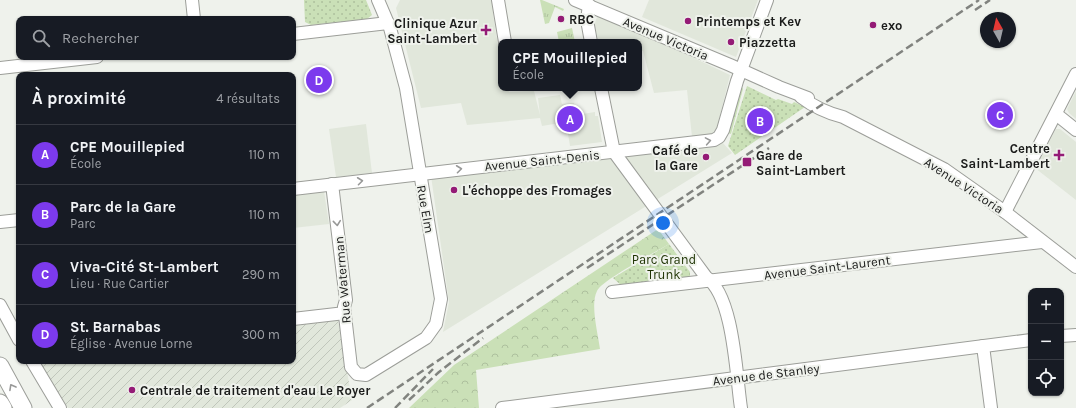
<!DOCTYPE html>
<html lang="fr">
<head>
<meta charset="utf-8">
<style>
  body { margin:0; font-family:Karla,sans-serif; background:#20242c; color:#f1f3f6 }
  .controls { position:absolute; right:12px; bottom:12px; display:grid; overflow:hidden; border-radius:8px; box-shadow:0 1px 3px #0004 }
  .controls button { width:36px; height:36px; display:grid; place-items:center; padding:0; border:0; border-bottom:1px solid #363941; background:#171b24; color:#f1f3f6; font:20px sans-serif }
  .compass { position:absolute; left:980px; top:12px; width:36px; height:36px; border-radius:50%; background:#171b24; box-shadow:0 1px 3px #0004; rotate:352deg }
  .you { position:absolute; left:663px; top:223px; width:14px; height:14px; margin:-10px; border:3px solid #fff; border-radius:50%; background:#1a73e8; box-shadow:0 0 0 6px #1a73e833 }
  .badge { display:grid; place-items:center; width:26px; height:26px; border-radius:50%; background:#7c3aed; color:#fff; font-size:13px; font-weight:700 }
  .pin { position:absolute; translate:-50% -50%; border:2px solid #fff; box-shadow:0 1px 4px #0006 }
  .popup { position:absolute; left:498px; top:39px; width:144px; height:52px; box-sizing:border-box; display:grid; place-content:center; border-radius:8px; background:#171b24; filter:drop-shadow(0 1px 3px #0005); font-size:13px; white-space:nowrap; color:#9ea1a6 }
  .popup b { font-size:15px; color:#f1f3f6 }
  .popup::after { content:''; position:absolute; left:50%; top:100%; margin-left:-8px; border:8px solid transparent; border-top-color:#171b24 }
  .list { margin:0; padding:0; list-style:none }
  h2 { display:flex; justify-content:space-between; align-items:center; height:52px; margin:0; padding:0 16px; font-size:17px }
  h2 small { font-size:13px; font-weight:400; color:#9ea1a6 }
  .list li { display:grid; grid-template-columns:26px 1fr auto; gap:12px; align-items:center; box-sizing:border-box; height:60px; padding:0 16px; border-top:1px solid #363941 }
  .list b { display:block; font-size:15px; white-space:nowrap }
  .list p { margin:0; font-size:13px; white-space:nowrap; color:#9ea1a6 }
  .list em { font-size:13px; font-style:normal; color:#9ea1a6 }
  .icon { flex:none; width:22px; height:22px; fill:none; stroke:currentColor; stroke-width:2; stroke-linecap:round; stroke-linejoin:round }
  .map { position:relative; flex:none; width:1076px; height:408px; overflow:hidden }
  .search { position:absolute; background:#171b24; box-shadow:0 1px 3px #0004; left:16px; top:16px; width:280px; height:44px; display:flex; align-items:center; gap:10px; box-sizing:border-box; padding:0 14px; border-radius:8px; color:#9ea1a6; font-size:15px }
  .panel { position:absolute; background:#171b24; box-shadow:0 1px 3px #0004; left:16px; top:72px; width:280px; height:292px; border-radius:8px }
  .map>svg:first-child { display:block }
  .built { fill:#e1e7db }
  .industrial { fill:url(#industrial-furrows) }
  .grass { fill:url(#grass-tufts) }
  .forest { fill:url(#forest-crowns) }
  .park { fill:url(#park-dots) }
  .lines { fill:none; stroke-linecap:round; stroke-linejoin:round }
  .minor-casing { stroke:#9c9e99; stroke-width:14 }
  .highway-casing { stroke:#9c9e99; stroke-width:19 }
  .minor { stroke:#fff; stroke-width:12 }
  .highway { stroke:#fff; stroke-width:17 }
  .rail { stroke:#81837f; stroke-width:2.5; stroke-dasharray:8 4; stroke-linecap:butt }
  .oneway { stroke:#989998 }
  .poi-dot { fill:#941b76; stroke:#eff2ec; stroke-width:1.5 }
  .labels { text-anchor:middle; stroke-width:4; stroke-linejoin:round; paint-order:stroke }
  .poi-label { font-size:13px; font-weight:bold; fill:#1b1c1b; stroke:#eff2ec; text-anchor:start }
  .street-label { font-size:13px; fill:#1b1c1b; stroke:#eff2ec }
  .park-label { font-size:13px; fill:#1e3303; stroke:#eff2ec }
</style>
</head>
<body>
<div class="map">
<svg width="1076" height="408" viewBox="0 0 1076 408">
  <defs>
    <pattern id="industrial-furrows" width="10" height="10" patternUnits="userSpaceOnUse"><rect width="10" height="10" fill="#e1e7db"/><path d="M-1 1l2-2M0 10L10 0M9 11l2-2" fill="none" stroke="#c0c6bb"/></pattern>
    <pattern id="grass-tufts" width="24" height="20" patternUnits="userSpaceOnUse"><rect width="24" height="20" fill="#cae0b7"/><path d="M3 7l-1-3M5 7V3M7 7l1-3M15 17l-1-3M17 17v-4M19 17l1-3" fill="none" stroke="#adc09d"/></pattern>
    <pattern id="forest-crowns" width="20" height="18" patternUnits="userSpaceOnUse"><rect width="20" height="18" fill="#cae0b7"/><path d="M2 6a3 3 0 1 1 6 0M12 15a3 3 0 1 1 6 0" fill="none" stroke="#adc09d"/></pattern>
    <pattern id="park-dots" width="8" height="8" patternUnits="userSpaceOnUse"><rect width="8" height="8" fill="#cae0b7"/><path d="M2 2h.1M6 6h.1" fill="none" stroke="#adc09d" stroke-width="1.8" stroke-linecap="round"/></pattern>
  </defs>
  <rect width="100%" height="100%" fill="#eff2ec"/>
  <!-- built -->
  <g class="built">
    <polygon points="400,0 495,0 493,14 501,65 501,88 507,88 509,92 534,91 540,115 538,98 560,95 562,104 574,103 576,115 595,112 595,116 598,116 602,142 570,146 566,122 542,126 540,118 467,125 461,103 421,108 396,8"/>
    <polygon points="649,0 758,0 736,57 642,17"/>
    <polygon points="599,13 730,75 717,128 711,135 692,137 687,90 654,93 643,51 639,52 639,42 599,42 594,24"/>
    <polygon points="1076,91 1076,119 1069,113 1067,109"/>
    <polygon points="366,124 372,173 336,177 329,129"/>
    <polygon points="1056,129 1060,129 1076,142 1076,200 1035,168"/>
    <polygon points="722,142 732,153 443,332 449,302 431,176 711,147"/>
    <polygon points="324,191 329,224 293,228 293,195"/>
  </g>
  <!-- industrial -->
  <polygon class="industrial" points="338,319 352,400 340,408 68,408 38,361 293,361 293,324"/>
  <!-- grass -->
  <g class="grass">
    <polygon points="540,0 542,0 564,9 563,11 555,7 549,23 545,24"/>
    <polygon points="572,28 575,42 559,42 557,32"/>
    <polygon points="742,87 743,89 731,134 728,133"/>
  </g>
  <!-- forest -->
  <path class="forest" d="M 658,229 L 669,244 C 656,252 602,280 597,291 C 590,304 598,334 600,349 L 476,370 L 479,408 L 409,408 L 454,365 Z"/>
  <!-- park -->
  <g class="park">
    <polygon points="304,0 366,0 372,15 367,19 311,25 305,22"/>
    <polygon points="747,86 776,100 778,99 792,104 794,102 805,107 735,155 728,146"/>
    <polygon points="669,244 690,272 690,277 622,286 613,278"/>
  </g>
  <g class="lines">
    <defs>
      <g id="minor">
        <polyline points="192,0 194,19"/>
        <polyline points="498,0 505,42"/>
        <polyline points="575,0 730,65 779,87 808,98"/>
        <polyline points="589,5 587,20 591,42"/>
        <polyline points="293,34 388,23"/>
        <polyline points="0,68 97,57"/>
        <path d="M 601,88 L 614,152 L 706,277 C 734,296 736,376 741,408"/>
        <path d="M 801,97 C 814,107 827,113 843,117 L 944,169 L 1005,212 L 1076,267"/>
        <polyline points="1056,114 1076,130"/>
        <polyline points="332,184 346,300 344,307 351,367 357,374 366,375 426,338 436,324 441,299 406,88 390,28 378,0"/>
        <polyline points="293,189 714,140 719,137 723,130 737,81 767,0"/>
        <polyline points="1005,212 1076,74"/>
        <polyline points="0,222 19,220"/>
        <polyline points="612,292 1042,242"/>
        <polyline points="0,305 19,340"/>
        <polyline points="293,319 345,313"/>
        <polyline points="1061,336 1076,335"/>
        <polyline points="983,346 991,408"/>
        <polyline points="32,361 60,408"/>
        <polyline points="502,408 1031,340"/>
      </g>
      <g id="highway">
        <polyline points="0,366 23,408"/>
        <polyline points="0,403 3,408"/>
      </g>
    </defs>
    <!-- minor casing -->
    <use href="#minor" class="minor-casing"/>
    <!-- highway casing -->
    <use href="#highway" class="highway-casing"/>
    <!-- minor -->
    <use href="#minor" class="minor"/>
    <!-- highway -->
    <use href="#highway" class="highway"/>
    <!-- rail -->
    <g class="rail">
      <polyline points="975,10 990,0"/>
      <polyline points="587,268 769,148"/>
      <polyline points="409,400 439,372 483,338"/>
      <polyline points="367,408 979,0"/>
      <polyline points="395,408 433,369"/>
    </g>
  </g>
  <!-- one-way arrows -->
  <defs><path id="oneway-chevron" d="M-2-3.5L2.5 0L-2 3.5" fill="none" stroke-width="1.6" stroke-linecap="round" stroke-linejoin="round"/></defs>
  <g class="oneway">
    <use href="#oneway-chevron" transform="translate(708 141) rotate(-10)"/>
    <use href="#oneway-chevron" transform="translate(459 169) rotate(-7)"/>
    <use href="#oneway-chevron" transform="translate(360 181) rotate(-7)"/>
    <use href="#oneway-chevron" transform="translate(337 223) rotate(84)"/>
    <use href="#oneway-chevron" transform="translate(12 387) rotate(-119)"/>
  </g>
  <!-- markers -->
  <g class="poi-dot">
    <circle cx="561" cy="19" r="4"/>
    <circle cx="688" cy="21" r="4"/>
    <circle cx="873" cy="25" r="4"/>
    <path d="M484 24h4v4h4v4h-4v4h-4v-4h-4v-4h4z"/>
    <circle cx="731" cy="42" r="4"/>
    <path d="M1057 149h4v4h4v4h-4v4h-4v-4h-4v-4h4z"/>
    <circle cx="706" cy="157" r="4"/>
    <rect x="742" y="157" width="10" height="10" rx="2"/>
    <circle cx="454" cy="190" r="4"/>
    <circle cx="132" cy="390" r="4"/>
  </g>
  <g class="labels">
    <!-- poi labels -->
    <g class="poi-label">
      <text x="569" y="24">RBC</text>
      <text x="696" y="26">Printemps et Kev</text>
      <text x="477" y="28" text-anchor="end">Clinique Azur<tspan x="477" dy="15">Saint-Lambert</tspan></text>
      <text x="881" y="30">exo</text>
      <text x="739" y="47">Piazzetta</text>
      <text x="1050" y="153" text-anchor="end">Centre<tspan x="1050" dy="15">Saint-Lambert</tspan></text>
      <text x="698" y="155" text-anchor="end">Café de<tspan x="698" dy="15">la Gare</tspan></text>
      <text x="756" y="160">Gare de<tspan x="756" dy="15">Saint-Lambert</tspan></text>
      <text x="462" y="195">L'échoppe des Fromages</text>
      <text x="140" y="395">Centrale de traitement d'eau Le Royer</text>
    </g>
    <!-- street labels -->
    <g class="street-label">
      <text transform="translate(666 38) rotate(23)" y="5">Avenue Victoria</text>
      <text transform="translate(542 160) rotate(-6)" y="5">Avenue Saint-Denis</text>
      <text transform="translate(964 185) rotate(33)" y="5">Avenue Victoria</text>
      <text transform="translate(426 209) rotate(80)" y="5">Rue Elm</text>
      <text transform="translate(827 267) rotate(-7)" y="5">Avenue Saint-Laurent</text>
      <text transform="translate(342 280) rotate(-95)" y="5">Rue Waterman</text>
      <text transform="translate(766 374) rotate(-7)" y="5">Avenue de Stanley</text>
    </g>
    <!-- park labels -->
    <g class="park-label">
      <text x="664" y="264">Parc Grand<tspan x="664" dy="15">Trunk</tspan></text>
    </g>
  </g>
</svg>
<div class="controls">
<button>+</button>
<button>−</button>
<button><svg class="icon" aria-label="locate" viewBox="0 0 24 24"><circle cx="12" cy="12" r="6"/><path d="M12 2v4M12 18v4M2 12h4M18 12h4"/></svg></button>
</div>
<svg class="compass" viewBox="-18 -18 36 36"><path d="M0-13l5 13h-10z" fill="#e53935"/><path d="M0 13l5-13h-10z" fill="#9ea1a6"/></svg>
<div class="you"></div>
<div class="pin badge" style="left:570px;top:119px">A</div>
<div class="popup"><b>CPE Mouillepied</b>École</div>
<div class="pin badge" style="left:760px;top:121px">B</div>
<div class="pin badge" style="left:1000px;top:115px">C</div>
<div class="pin badge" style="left:319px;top:80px">D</div>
<div class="search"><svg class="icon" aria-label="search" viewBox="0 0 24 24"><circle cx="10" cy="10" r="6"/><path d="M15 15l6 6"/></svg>Rechercher</div>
<section class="panel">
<h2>À proximité<small>4 résultats</small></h2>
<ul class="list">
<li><span class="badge">A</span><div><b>CPE Mouillepied</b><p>École</p></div><em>110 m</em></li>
<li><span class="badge">B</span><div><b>Parc de la Gare</b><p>Parc</p></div><em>110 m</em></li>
<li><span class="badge">C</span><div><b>Viva-Cité St-Lambert</b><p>Lieu · Rue Cartier</p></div><em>290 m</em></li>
<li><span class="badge">D</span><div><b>St. Barnabas</b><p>Église · Avenue Lorne</p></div><em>300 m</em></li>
</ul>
</section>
</div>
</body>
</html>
